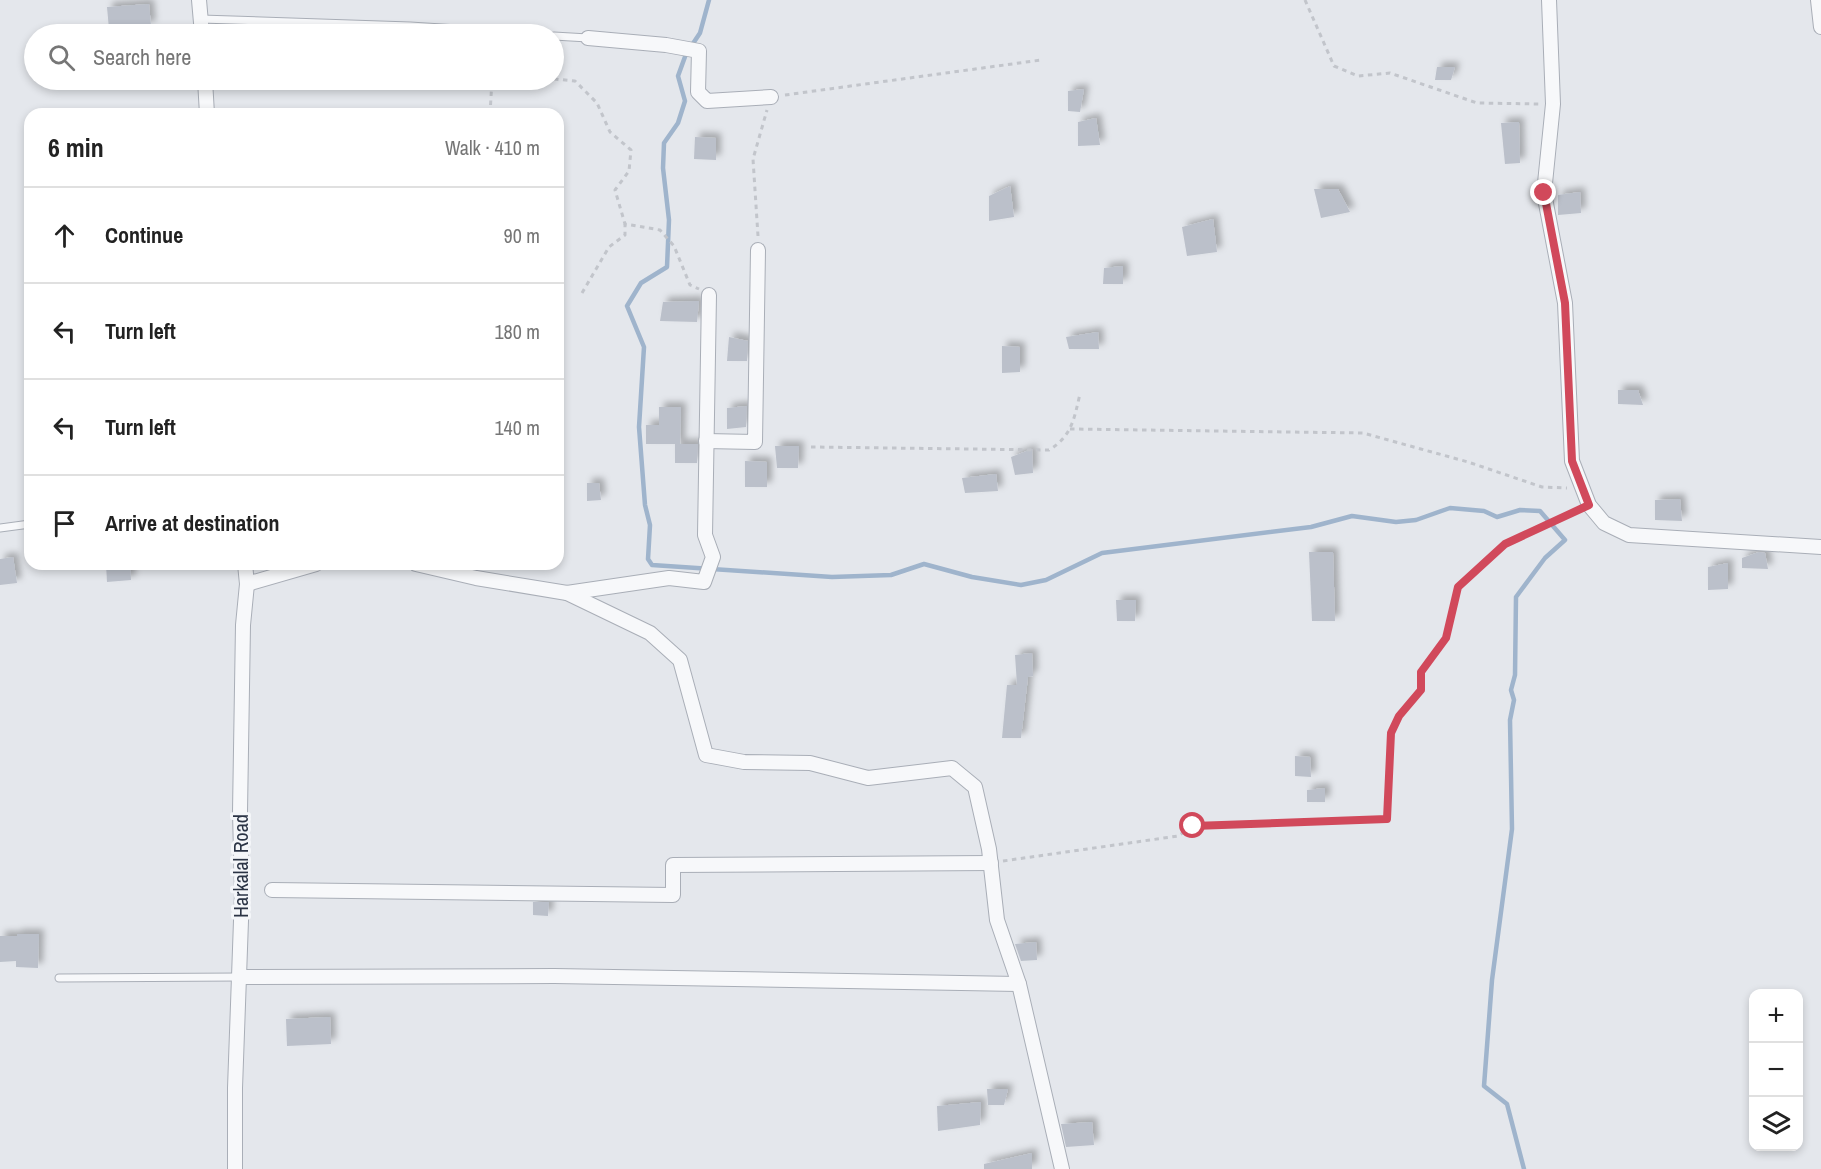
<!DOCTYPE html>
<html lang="en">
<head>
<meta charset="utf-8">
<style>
  body { margin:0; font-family:"Archivo Narrow",sans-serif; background:#f2f2f2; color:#222 }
  .controls { position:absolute; right:18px; bottom:18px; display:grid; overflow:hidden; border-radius:12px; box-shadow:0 3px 9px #0003 }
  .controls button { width:54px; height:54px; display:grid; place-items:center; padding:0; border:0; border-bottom:2px solid #e0e0e0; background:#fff; color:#222; font:30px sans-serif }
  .stop { position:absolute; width:18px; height:18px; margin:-14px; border:4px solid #d1495b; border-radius:50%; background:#fff }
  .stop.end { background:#d1495b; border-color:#fff; box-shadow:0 2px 6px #0008 }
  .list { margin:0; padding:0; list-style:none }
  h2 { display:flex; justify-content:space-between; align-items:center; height:78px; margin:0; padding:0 24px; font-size:26px }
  h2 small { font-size:20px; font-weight:400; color:#767676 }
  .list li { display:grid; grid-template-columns:39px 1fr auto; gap:18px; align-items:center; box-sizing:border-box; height:96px; padding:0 24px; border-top:2px solid #e0e0e0 }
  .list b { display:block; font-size:22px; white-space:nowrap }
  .list em { font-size:20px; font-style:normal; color:#767676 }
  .icon { flex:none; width:33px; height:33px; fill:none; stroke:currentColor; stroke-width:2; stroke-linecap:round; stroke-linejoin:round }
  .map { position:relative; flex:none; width:1821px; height:1169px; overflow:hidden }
  .search { position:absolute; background:#fff; box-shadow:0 3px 9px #0003; left:24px; top:24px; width:540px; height:66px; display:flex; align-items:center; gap:15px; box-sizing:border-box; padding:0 21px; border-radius:33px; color:#767676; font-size:22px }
  .panel { position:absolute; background:#fff; box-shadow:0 3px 9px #0003; left:24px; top:108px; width:540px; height:462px; border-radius:18px }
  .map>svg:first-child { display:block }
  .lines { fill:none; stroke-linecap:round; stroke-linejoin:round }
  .stream { stroke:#9fb4cc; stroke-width:4.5 }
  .building { fill:#bbc0ca; filter:url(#shadow) }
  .lane-casing { stroke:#a9aeb7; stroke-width:9 }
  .street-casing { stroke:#a9aeb7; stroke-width:16 }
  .path { stroke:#c2c5cb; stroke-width:3; stroke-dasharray:4.5 4.5; stroke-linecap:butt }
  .lane { stroke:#f7f8fa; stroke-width:7 }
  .street { stroke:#f7f8fa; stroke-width:14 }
  .route { stroke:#d1495b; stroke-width:8 }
  .labels { text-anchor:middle; stroke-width:6; stroke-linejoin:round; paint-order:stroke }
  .street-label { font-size:20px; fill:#2b3445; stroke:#f4f6f9 }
</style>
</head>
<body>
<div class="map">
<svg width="1821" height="1169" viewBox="0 0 1821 1169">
  <defs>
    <filter id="shadow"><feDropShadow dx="5" dy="-5" stdDeviation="3" flood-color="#0004"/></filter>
  </defs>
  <rect width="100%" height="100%" fill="#e4e7ec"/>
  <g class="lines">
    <!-- stream -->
    <polyline class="stream" points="709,0 700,33 686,54 678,76 685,101 678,123 664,143 663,168 669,220 667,267 641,283 627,306 644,347 639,427 645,505 650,525 648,559 652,565 832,577 891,575 924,564 972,577 1021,585 1046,580 1102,553 1311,527 1352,516 1396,522 1416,520 1450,508 1484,511 1497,517 1520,510 1540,511 1565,540 1545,558 1516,597 1515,675 1511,690 1514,700 1510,720 1512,829 1492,980 1484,1086 1507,1104 1524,1169"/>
  </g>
  <!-- building -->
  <g class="building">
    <polygon points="149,4 151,26 109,29 107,7"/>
    <polygon points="1437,67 1455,67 1451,80 1435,80"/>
    <polygon points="1084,89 1080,112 1068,111 1068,91"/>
    <polygon points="1096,118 1100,145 1078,146 1078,122"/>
    <polygon points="1519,122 1520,163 1505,164 1501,123"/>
    <polygon points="695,137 716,138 716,160 694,159"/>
    <polygon points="1010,186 1014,217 989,221 989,196"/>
    <polygon points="1314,189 1338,189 1350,212 1321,218"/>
    <polygon points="1580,192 1581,213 1558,215 1558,195"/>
    <polygon points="1213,219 1217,252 1187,256 1182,227"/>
    <polygon points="1123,266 1123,284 1103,284 1104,268"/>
    <polygon points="699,301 697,322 660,321 663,302"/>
    <polygon points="1098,332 1099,349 1069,349 1066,337"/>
    <polygon points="729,337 748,341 747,361 727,361"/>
    <polygon points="1002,346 1020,347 1020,372 1002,373"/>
    <polygon points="1618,390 1638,390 1643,405 1618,404"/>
    <polygon points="747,406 746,427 727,429 727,408"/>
    <polygon points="659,407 681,407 680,444 646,444 646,425 659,425"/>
    <polygon points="675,444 698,444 697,463 675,463"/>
    <polygon points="775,446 799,446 798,468 777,468"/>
    <polygon points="1032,449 1033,473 1015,475 1011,457"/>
    <polygon points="745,461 767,462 767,487 745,487"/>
    <polygon points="996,474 998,491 965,493 962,478"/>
    <polygon points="587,483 599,483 601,500 587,501"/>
    <polygon points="1680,499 1682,521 1655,520 1655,500"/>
    <polygon points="1309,552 1333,552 1335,621 1312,621"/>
    <polygon points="1759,552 1765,553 1768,569 1742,568 1742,558"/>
    <polygon points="13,557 17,583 0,585 0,559"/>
    <polygon points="1728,563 1728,589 1708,590 1708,567"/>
    <polygon points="106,564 130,564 131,580 107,582"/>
    <polygon points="1116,600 1136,600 1135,621 1117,621"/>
    <polygon points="1032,653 1033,676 1028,677 1021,738 1002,738 1007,685 1017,685 1015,655"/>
    <polygon points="1295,756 1310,757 1311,777 1295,776"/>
    <polygon points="1325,788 1325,802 1307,802 1307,790"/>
    <polygon points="533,902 549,902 548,916 533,915"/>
    <polygon points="17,934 39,934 38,968 16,967 16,961 0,962 0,936 17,936"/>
    <polygon points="1036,942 1037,960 1021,961 1015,944"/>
    <polygon points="330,1017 331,1044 287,1046 286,1019"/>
    <polygon points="987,1089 1008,1089 1004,1105 988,1105"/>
    <polygon points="981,1102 980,1125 938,1131 937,1106"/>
    <polygon points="1092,1122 1094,1145 1066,1147 1061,1124"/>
    <polygon points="1032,1153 1032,1169 984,1169 984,1164"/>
  </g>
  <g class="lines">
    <defs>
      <g id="lane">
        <polyline points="201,19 410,26 536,34"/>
        <polyline points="554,36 588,38"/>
        <polyline points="0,528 30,524"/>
        <polyline points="59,978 240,977"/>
      </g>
      <g id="street">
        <polyline points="199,0 202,34"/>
        <polyline points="1549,0 1553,104 1544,193 1565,303 1572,461 1589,505 1604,523 1629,535 1821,547"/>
        <polyline points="1818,0 1821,27"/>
        <polyline points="588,38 666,45 699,51 698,92 707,101 771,97"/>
        <polyline points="205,80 207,114"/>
        <polyline points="706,441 755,442 758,250"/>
        <polyline points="416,564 476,578 567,593 650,633 680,660 706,755 744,762 810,763 868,778 952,768 975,787 989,849 997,920 1019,984 1062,1169"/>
        <polyline points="247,584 316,564"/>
        <polyline points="567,593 669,578 704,582 713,557 705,535 709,295"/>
        <polyline points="272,890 673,895 673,865 991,863"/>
        <polyline points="240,977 554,976 1019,984"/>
        <polyline points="235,1169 235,1088 242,893 240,812 243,625 247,584 245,564"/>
      </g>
    </defs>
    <!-- lane casing -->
    <use href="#lane" class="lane-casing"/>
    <!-- street casing -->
    <use href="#street" class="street-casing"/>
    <!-- path -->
    <g class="path">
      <polyline points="1305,0 1334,66 1358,76 1390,73 1477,103 1541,104"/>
      <polyline points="554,79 575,81 597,103 610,132 631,150 629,171 615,190 625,224 660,230 674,246 690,285 699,289"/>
      <polyline points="785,95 1041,60"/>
      <polyline points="490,114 492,80"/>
      <polyline points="758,236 753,159 767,110"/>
      <polyline points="582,293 609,247 625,235 625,224"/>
      <polyline points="1070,429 1363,433 1468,462 1542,487 1567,488"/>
      <path d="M 811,447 L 1049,450 C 1072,436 1074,419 1080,394"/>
      <polyline points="1003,861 1178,836 1193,826 1387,819 1391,733 1399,716 1421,690 1421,672 1446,638 1458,587 1505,544 1576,511"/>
    </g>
    <!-- lane -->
    <use href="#lane" class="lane"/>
    <!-- street -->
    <use href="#street" class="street"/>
  </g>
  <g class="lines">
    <!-- route -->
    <polyline class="route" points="1193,826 1387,819 1391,733 1399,716 1421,690 1421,672 1446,638 1458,587 1505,544 1589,505 1572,461 1565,303 1544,193"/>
  </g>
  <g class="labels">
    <!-- street labels -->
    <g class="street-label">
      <text transform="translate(241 866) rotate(-90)" y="7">Harkalal Road</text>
    </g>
  </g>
</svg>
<div class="controls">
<button>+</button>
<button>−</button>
<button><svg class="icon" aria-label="layers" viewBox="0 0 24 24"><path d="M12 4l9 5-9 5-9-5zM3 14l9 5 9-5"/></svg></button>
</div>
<div class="stop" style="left:1193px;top:826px"></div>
<div class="stop end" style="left:1544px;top:193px"></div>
<div class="search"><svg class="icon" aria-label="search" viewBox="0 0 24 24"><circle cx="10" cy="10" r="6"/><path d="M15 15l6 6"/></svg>Search here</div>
<section class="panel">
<h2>6 min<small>Walk · 410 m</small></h2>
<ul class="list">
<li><svg class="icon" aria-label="ahead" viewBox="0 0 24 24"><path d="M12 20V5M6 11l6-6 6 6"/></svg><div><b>Continue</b></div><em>90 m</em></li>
<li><svg class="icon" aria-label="left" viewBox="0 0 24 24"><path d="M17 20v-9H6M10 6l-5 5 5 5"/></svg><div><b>Turn left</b></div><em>180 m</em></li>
<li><svg class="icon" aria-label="left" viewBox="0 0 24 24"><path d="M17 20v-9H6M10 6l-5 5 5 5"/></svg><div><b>Turn left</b></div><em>140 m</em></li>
<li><svg class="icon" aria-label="arrive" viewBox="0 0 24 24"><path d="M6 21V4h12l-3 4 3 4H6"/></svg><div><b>Arrive at destination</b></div></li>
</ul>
</section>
</div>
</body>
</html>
